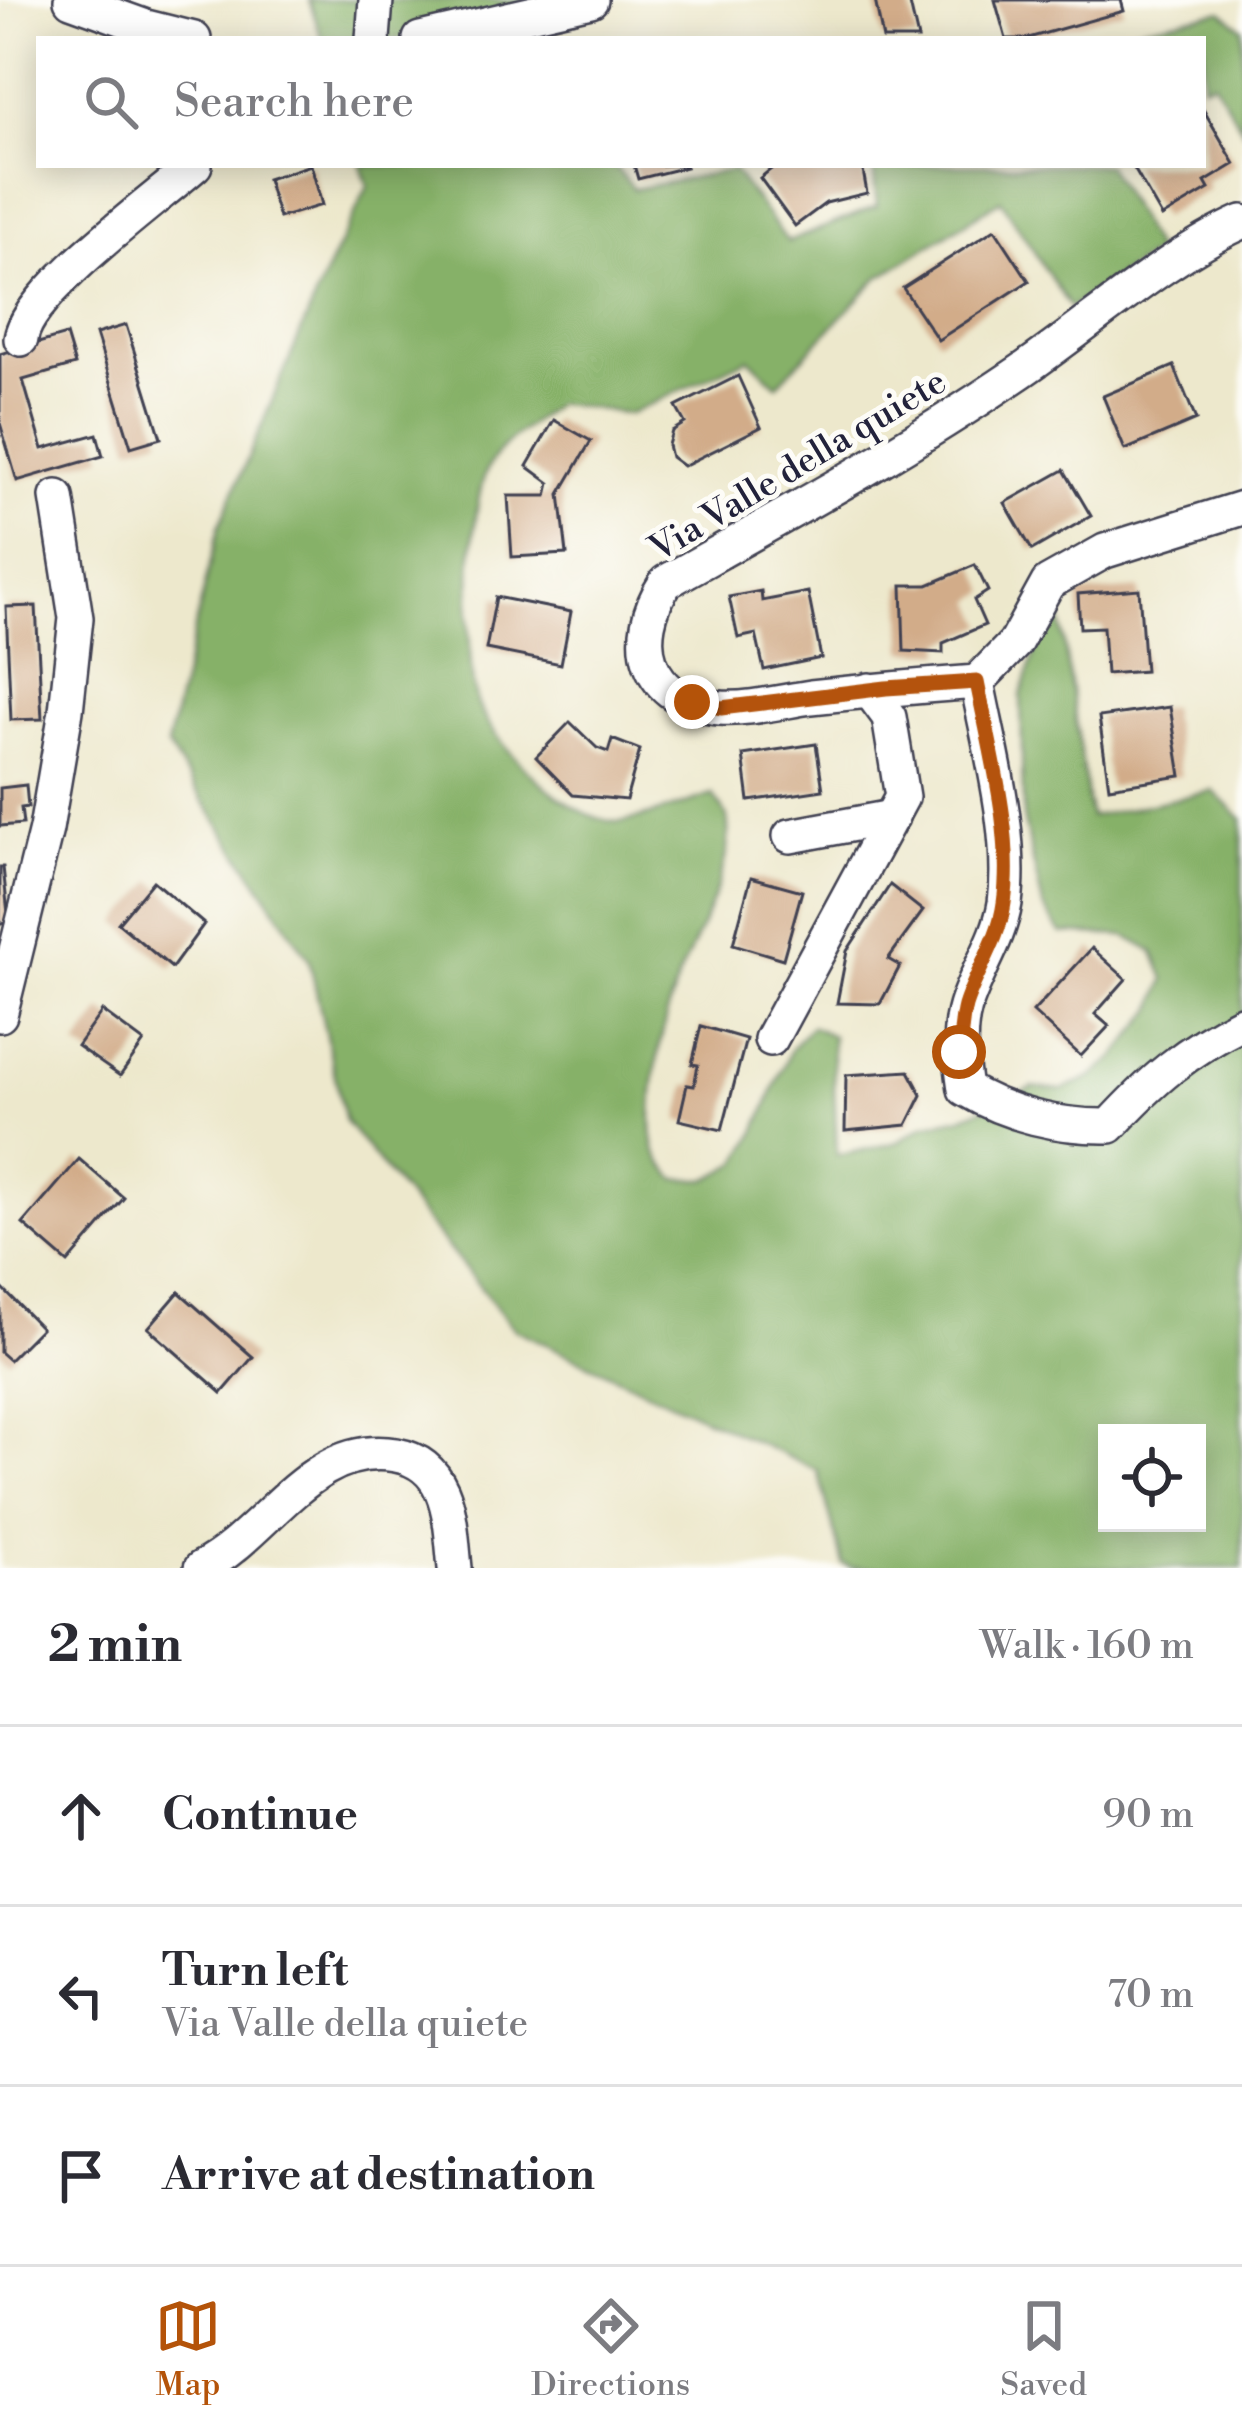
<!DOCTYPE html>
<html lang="en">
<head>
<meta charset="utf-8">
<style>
  body { margin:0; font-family:"Libre Bodoni",serif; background:#f2f2f3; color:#2b2b33 }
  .controls { position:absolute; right:36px; bottom:36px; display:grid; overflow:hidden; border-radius:0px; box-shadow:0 6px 30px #0003 }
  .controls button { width:108px; height:108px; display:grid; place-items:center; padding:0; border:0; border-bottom:3px solid #e1e1e2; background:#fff; color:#2b2b33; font:60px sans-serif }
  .stop { position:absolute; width:36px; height:36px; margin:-27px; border:9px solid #b45309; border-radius:50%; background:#fff }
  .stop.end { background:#b45309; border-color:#fff; box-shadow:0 3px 12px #0008 }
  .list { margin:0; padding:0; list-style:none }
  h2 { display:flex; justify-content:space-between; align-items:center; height:156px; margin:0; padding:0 48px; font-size:51px }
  h2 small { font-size:39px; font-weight:400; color:#7c7c81 }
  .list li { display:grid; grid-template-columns:78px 1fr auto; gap:36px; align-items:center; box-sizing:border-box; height:180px; padding:0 48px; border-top:3px solid #e1e1e2 }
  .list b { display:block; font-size:45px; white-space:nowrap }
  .list p { margin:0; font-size:39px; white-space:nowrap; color:#7c7c81 }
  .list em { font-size:39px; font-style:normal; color:#7c7c81 }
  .icon { flex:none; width:66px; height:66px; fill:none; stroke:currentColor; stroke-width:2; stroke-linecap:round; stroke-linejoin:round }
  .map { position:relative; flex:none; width:1242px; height:1568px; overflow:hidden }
  .search { position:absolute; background:#fff; box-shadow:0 6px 30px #0003; left:36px; right:36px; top:36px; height:132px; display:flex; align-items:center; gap:30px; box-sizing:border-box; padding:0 42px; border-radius:0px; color:#7c7c81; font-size:45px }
  .sheet { height:696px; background:#fff }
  nav { display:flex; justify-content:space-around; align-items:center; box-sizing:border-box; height:168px; border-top:3px solid #e1e1e2; background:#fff; font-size:33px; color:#7c7c81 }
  nav a { display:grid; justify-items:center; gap:6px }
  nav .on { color:#b45309 }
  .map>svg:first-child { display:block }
  .forest { fill:#86b168; stroke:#546a52; stroke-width:3; fill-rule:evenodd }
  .building { fill:#d2ac89 }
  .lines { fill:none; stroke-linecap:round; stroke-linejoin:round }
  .minor-casing { stroke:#404051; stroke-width:38 }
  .minor { stroke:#fff; stroke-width:33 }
  .route { stroke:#b45309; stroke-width:15 }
  .labels { text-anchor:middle; stroke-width:10; stroke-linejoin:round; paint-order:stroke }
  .street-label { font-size:36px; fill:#22223b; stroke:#fdfcf7 }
</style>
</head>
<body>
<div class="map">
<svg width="1242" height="1568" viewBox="0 0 1242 1568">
  <rect width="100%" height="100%" fill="#fdfcf7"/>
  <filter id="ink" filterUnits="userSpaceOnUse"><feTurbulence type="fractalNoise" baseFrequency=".00833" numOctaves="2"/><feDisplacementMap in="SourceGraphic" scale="24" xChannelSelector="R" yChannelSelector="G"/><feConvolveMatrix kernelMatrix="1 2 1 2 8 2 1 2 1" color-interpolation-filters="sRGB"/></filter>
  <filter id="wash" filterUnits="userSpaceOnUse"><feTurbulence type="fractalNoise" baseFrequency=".004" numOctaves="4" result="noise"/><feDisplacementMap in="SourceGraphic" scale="48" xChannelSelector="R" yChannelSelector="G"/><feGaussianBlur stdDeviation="2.7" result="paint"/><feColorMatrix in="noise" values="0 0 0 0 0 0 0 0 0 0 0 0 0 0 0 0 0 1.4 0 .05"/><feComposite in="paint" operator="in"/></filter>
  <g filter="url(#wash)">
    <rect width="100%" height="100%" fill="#ede8cc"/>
    <!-- forest -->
    <g class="forest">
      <polygon points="309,0 524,0 533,39 322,39"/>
      <polygon points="1222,11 1242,28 1242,129 1213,81 1203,85 1203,39 1085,39"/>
      <path d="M 361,165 L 613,165 L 634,189 L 733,170 L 788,242 L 877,206 L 873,165 L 1107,165 L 1156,251 L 1070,308 L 1001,200 L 878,278 L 777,385 L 749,358 L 630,414 L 556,403 C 532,426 500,440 486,472 C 470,507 462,674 479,707 C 500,750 566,817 616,822 C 633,823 693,801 713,795 C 717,802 726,811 727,818 C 736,864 696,936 679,976 C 662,1019 645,1105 655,1149 C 658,1161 669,1170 676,1179 L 709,1179 L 738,1163 L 754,1136 L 791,1049 L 811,1026 L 832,1036 L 837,1156 L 898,1142 L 924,1125 L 962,1117 L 1033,1087 L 1063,1090 L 1091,1078 L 1115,1058 L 1154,1009 L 1165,979 L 1154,952 L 1125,936 L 1061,933 L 1043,906 L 1023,817 L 1021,695 L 1040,639 L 1060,616 L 1090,817 L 1213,791 L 1242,819 L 1242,1568 L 853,1568 L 843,1564 L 818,1471 L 514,1329 L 345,1121 L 309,959 L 167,746 L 219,527 L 327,270 L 368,186 ZM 1107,1433 L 1197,1433 L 1197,1523 L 1107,1523 Z"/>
    </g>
    <g id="blocks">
      <!-- building -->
      <g class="building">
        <polygon points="875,0 909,0 918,39 883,39"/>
        <polygon points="995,0 1121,0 1124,11 1025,39 1006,39"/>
        <polygon points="1203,109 1235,164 1205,182 1209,189 1162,217 1132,165 1203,165"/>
        <polygon points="311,165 322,205 279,218 267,179"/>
        <polygon points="634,165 685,165 686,167 638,179"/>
        <polygon points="776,165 862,165 867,193 826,203 795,226 760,178"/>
        <polygon points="995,229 1029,281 938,340 903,288"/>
        <polygon points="126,325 161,438 131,447 96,334"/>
        <polygon points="66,335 75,365 23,380 43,449 97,434 103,456 17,481 0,423 0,354"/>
        <polygon points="1174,366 1196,420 1125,450 1103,396"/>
        <polygon points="738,376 761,427 683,466 671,457 668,445 672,431 685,423 676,407"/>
        <polygon points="554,420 591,441 560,494 567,554 512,557 508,496 547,496 550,483 527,466"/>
        <polygon points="1064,470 1091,516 1032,550 1005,503"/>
        <polygon points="975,565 988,591 974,600 985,625 943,643 943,653 904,651 902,585 928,585"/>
        <polygon points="1139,589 1145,671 1106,674 1103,627 1080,628 1078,594"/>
        <polygon points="761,591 762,601 808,592 821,658 764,670 756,634 738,638 729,597"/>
        <polygon points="496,597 571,612 561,664 486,649"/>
        <polygon points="36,606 42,719 11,720 6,607"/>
        <polygon points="1170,707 1181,776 1109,787 1099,717"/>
        <polygon points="570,722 597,748 608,752 612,739 640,750 626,800 573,795 536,757"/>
        <polygon points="816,744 823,790 749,801 743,755"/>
        <polygon points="26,785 28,807 21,808 23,824 0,826 0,788"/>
        <polygon points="0,867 3,867 9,923 0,924"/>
        <polygon points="751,877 802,891 783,959 733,944"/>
        <polygon points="153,881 204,924 172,968 118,923"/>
        <polygon points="890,885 923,911 888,959 900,966 880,1004 837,1003 847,951"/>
        <polygon points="1092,948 1126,979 1095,1014 1109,1026 1081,1056 1033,1012"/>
        <polygon points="102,1011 144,1042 120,1076 77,1046"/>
        <polygon points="701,1026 746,1039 722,1130 679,1120 687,1085 694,1086 698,1065 692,1064"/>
        <polygon points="909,1071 922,1095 907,1125 845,1131 846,1075"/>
        <polygon points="79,1159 124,1198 68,1263 23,1224"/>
        <polygon points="0,1286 41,1328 9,1360 0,1352"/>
        <polygon points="179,1292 253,1357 222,1393 148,1328"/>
      </g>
    </g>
  </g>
  <g filter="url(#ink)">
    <use href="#blocks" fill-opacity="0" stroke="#404051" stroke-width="3"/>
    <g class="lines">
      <defs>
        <g id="minor">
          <polyline points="71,0 146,27 194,39"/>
          <polyline points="373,39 376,0"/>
          <polyline points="420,39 591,0"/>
          <path d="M 1242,222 C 1164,257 1086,328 1014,376 C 902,452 784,516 666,582 C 629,638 644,702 720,708 C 749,710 783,701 811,697 C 867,691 922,686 977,682 L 1015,643 L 1048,583 L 1105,551 L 1242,508"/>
          <path d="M 21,339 C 25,294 158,198 195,165"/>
          <path d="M 977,682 C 990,749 1014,836 1005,903 C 999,941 976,971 965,1007 C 957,1034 961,1062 965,1089 C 1008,1115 1060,1127 1110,1126 C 1152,1080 1186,1051 1242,1023"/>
          <polyline points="790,836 892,817"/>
          <polyline points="0,1015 46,829 66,711 76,618 57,497"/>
          <polyline points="771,1039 902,797 889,717 869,690"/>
          <path d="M 201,1568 C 268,1534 311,1440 396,1455 C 452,1465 450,1523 455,1568"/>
        </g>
      </defs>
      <!-- minor casing -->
      <use href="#minor" class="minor-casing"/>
      <!-- minor -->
      <use href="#minor" class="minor"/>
    </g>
  </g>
  <g class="lines" filter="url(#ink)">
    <!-- route -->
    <path class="route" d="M 692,702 L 721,708 L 886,688 L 977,682 C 990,749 1014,836 1004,903 C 999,941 976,971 965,1006 C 961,1021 961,1038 959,1052"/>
  </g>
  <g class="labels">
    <!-- street labels -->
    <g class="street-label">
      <text transform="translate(797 464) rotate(-31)" y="13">Via Valle della quiete</text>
    </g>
  </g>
</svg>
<div class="controls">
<button><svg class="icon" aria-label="locate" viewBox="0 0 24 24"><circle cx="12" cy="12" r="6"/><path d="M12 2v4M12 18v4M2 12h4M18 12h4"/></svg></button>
</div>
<div class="stop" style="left:959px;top:1052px"></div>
<div class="stop end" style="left:692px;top:702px"></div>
<div class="search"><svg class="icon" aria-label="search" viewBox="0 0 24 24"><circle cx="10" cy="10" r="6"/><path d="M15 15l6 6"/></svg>Search here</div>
</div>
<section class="sheet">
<h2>2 min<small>Walk · 160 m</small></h2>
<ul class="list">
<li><svg class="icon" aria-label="ahead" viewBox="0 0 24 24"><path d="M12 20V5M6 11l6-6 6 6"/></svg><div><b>Continue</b></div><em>90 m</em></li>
<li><svg class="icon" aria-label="left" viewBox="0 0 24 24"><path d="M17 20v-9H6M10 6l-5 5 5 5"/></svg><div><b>Turn left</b><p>Via Valle della quiete</p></div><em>70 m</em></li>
<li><svg class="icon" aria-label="arrive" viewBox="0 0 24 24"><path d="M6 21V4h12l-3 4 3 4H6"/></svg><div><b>Arrive at destination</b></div></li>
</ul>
</section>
<nav>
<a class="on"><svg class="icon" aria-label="map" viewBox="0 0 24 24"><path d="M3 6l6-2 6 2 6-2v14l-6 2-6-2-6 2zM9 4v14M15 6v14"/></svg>Map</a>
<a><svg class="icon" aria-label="directions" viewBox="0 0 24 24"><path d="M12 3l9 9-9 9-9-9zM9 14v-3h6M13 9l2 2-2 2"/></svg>Directions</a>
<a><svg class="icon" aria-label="saved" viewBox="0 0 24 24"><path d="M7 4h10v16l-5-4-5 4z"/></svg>Saved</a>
</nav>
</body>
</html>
